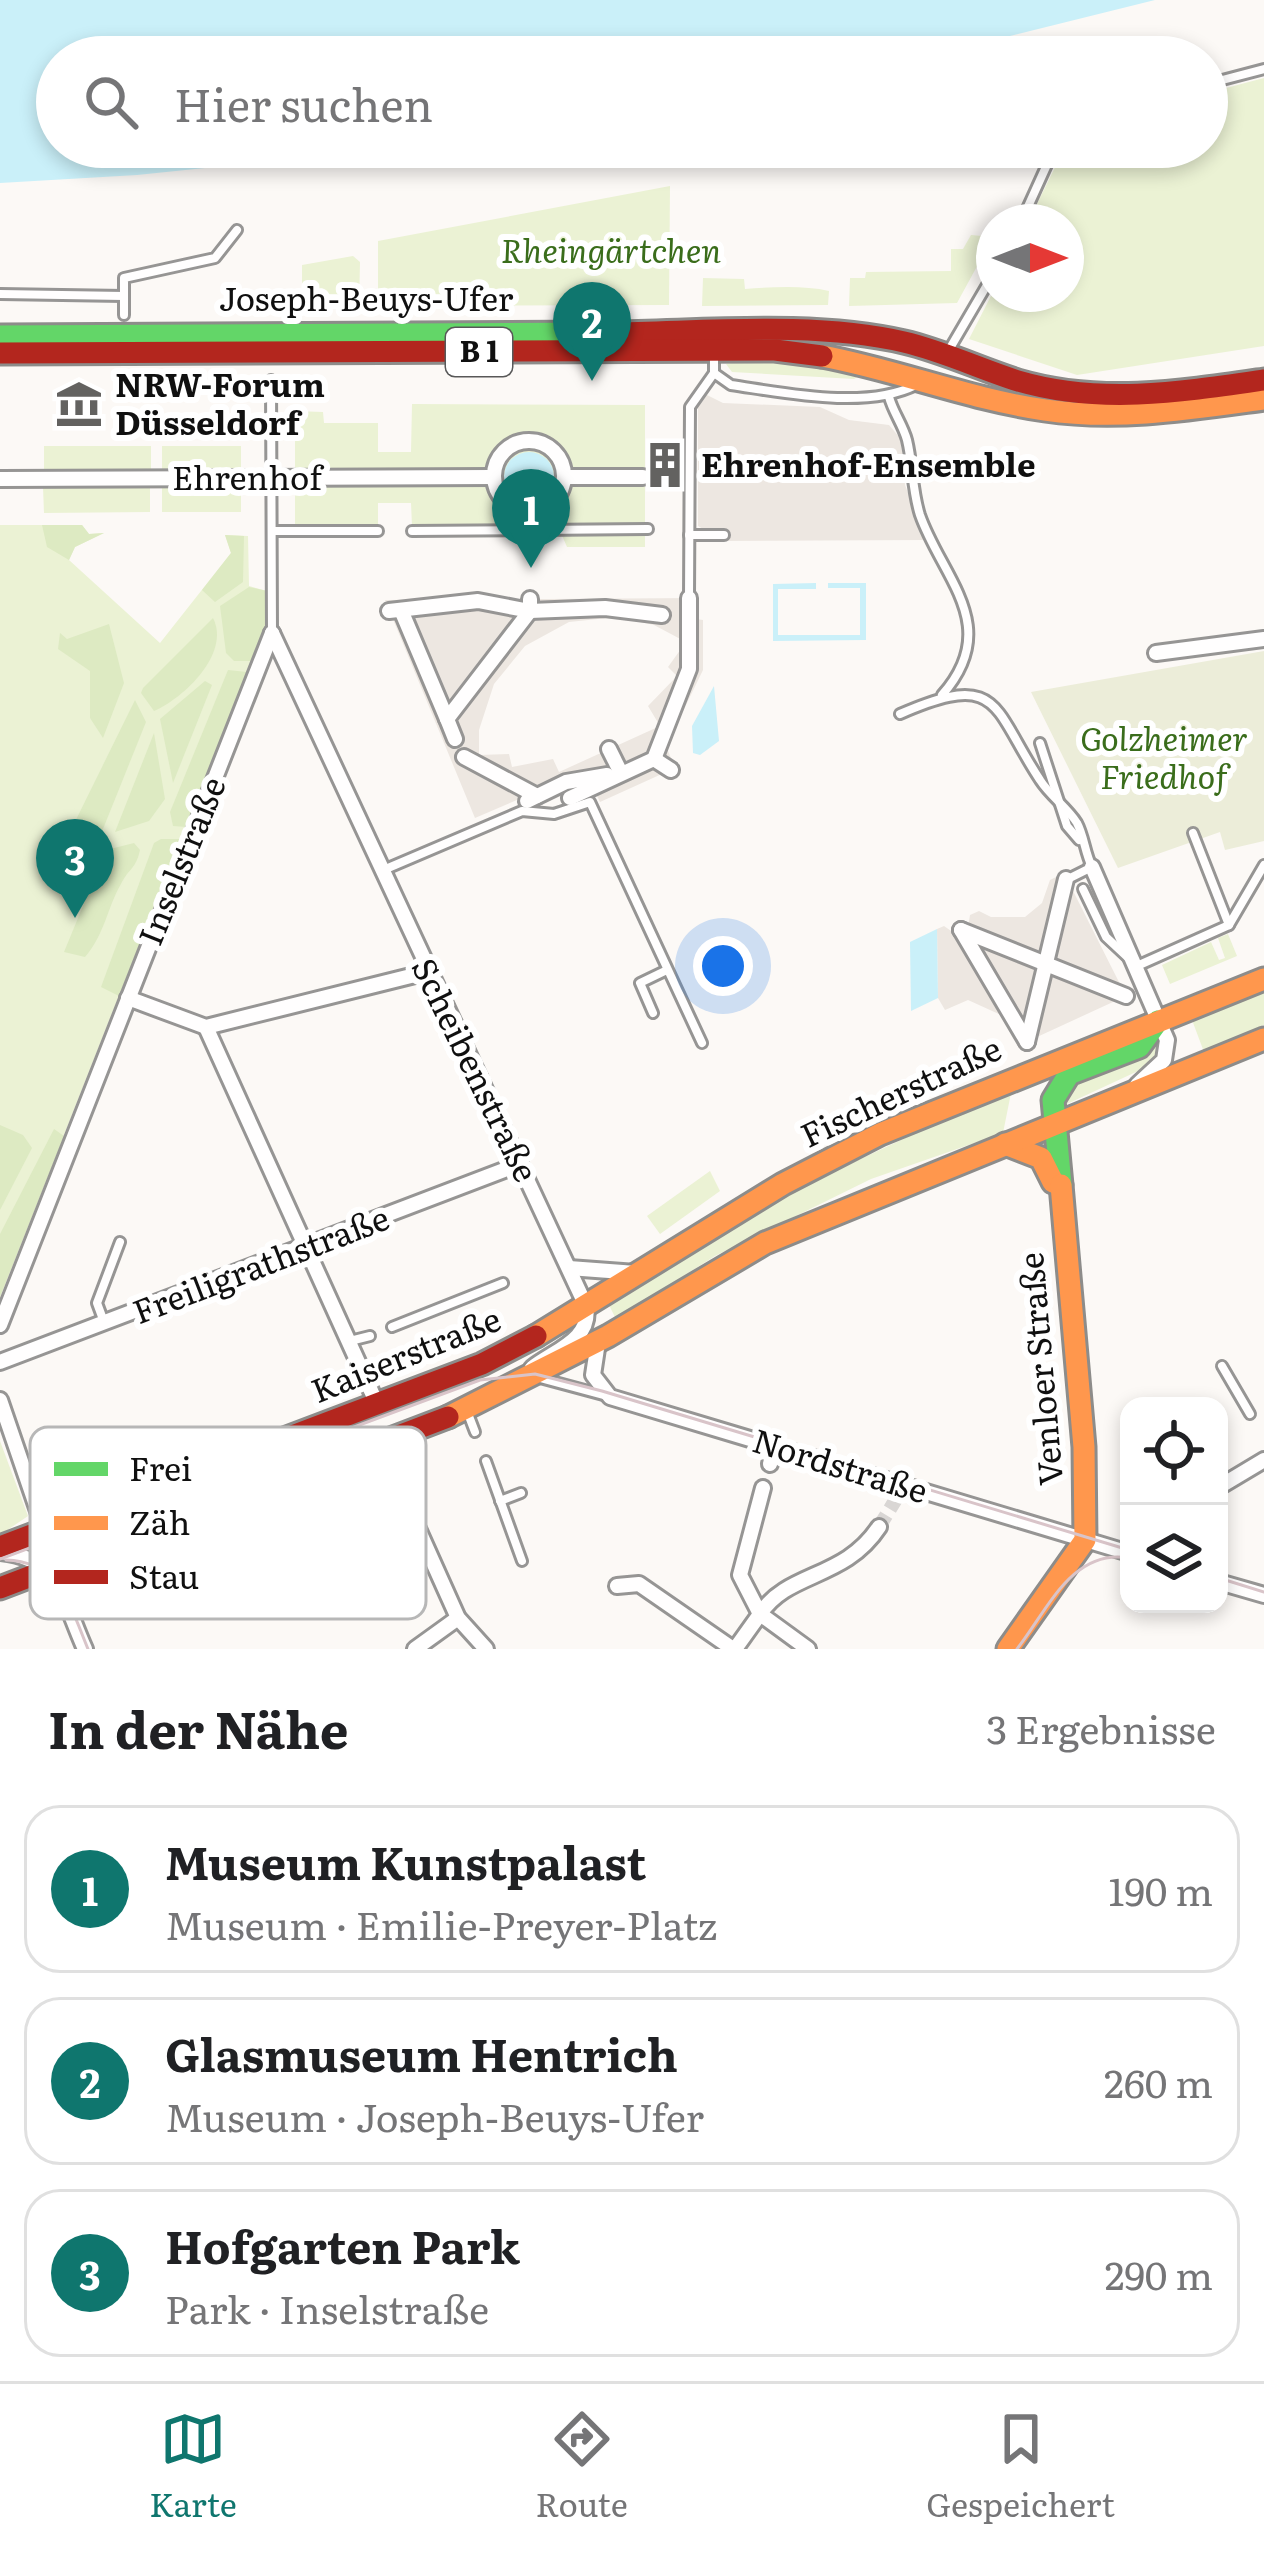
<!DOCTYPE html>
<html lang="de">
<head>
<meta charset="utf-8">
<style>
  body { margin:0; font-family:Literata,serif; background:#f2f2f2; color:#202124 }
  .controls { position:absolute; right:36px; bottom:36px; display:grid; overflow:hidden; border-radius:24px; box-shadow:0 6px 18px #0003 }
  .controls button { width:108px; height:108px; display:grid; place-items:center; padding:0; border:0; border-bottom:3px solid #e0e0e0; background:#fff; color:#202124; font:60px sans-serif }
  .compass { position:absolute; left:976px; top:204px; width:108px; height:108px; border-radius:50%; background:#fff; box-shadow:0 6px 18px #0003; rotate:90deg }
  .you { position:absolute; left:723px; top:966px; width:42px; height:42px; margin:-30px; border:9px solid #fff; border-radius:50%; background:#1a73e8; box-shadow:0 0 0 18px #1a73e833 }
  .badge { display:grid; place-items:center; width:78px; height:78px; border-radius:50%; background:#0f766e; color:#fff; font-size:39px; font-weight:700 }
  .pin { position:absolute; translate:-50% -99px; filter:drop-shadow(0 3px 6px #0008) }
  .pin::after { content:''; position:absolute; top:63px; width:42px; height:36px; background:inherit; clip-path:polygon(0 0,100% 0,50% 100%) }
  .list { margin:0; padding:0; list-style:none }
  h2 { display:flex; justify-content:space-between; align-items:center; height:156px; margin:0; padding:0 48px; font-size:51px }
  h2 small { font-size:39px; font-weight:400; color:#757577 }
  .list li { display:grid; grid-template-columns:78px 1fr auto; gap:36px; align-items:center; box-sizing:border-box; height:168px; margin:0 24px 24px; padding:0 24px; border:3px solid #e0e0e0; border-radius:36px }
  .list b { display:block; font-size:45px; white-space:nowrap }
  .list p { margin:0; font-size:39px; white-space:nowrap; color:#757577 }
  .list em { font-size:39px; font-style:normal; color:#757577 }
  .icon { flex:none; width:66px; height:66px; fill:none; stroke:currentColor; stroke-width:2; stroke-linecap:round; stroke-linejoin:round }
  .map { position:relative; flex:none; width:1264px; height:1649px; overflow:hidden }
  .search { position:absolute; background:#fff; box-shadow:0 6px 18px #0003; left:36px; right:36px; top:36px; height:132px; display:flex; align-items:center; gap:30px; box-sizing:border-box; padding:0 42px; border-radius:66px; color:#757577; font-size:45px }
  .sheet { height:732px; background:#fff }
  nav { display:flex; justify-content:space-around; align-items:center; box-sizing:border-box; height:168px; border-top:3px solid #e0e0e0; background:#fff; font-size:33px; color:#757577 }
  nav a { display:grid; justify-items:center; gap:6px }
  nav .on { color:#0f766e }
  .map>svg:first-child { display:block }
  .green { fill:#ebf2d4 }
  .forest { fill:#ddeac2 }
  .cemetery { fill:#ecedd9 }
  .plaza { fill:#ede7e1; fill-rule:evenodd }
  .water { fill:#caf0f9 }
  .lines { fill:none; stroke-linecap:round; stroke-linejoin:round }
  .street-tunnel { stroke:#d9d6d4; stroke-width:14; stroke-dasharray:14 7; stroke-linecap:butt }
  .lane-casing { stroke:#969594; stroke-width:14 }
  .street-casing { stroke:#969594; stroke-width:20 }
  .fast-casing { stroke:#8d8c8a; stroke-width:27 }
  .slow-casing { stroke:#8d8c8a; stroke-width:27 }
  .jam-casing { stroke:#8d8c8a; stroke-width:27 }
  .lane { stroke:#fffefe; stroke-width:8 }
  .street { stroke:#fffefe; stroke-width:14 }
  .fast { stroke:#63d668; stroke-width:21 }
  .slow { stroke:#ff974d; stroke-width:21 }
  .jam { stroke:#b3261e; stroke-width:21 }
  .tram { stroke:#d9c4c9; stroke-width:3 }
  .labels { text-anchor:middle; stroke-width:12; stroke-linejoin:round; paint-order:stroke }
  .shield { fill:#fff; stroke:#585858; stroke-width:3 }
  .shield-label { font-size:30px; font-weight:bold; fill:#101010 }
  .park-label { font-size:33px; font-style:italic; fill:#3a6d1b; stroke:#fff }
  .street-label { font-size:33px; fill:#101010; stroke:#fff }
  .poi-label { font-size:33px; font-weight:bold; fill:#101010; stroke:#fff; text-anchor:start }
  .key { fill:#fff; stroke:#b7b7b7; stroke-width:3 }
  .key-label { font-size:33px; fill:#101010 }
</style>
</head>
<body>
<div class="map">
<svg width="1264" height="1649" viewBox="0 0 1264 1649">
  <rect width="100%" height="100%" fill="#fcf9f6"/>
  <!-- green -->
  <g class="green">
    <polygon points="1264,78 1264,346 1077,375 969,339 994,290 1066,294 1066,222 1028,222 1065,147 1207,147 1207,93"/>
    <polygon points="670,186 669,305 378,306 378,241"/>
    <polygon points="971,235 993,237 957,303 849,306 850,278 865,278 866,272 951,271 951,249 963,249"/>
    <polygon points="353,256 360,262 359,308 302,308 302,265"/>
    <path d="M 703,278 L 744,279 L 745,289 C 771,287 804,285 829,291 L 828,305 L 702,306 Z"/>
    <polygon points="769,357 864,373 854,379 732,372 726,364"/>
    <polygon points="412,404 645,405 645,547 567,547 558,526 412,526 411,503 378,503 378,526 295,526 295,411 323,412 324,423 378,423 378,452 411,452"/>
    <rect x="44" y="446" width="107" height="25"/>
    <polygon points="162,446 241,446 241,470 162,471"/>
    <rect x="162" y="486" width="79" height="26"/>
    <polygon points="43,487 150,487 150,512 44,513"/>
    <polygon points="0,525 82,525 89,534 104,533 75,547 69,560 160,643 231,553 225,535 248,536 249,586 267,591 261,636 0,1297"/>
    <polygon points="1228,934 1237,956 1170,984 1162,965 1211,942 1219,960 1225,958 1218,938"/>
    <polygon points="1264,992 1264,1025 1204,1052 1192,1020"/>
    <path d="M 1158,1040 L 1161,1055 L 1151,1065 L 1067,1104 L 1064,1099 C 1087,1066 1129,1066 1158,1040 Z"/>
    <polygon points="1012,1088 1003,1133 871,1179 715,1256 616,1319 609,1305 788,1193"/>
    <polygon points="710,1171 720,1191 660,1234 647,1216"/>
    <polygon points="0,1441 28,1516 0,1535"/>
  </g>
  <!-- forest -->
  <g class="forest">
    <polygon points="42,525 82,525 89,534 104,533 75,547 69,560 47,547"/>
    <polygon points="225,535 244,536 243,582 215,602 202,590 231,553"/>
    <polygon points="249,587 267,591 265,626 251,661 234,661 226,653 220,606"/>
    <path d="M 213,618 C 231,653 184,698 154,711 L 141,693 L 143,688 Z"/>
    <polygon points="109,624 124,683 103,738 90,718 90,671 58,649 60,633 67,639"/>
    <polygon points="228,670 247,672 186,827 173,826 170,812"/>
    <polygon points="205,681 212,685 173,783 160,719"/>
    <polygon points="135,700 146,722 99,839 68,849 66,840"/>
    <polygon points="154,733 165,799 149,821 115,832"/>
    <polygon points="161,839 181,839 119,996 101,987 154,843"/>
    <path d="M 134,843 L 140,850 C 136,869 129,868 121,884 C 107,908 105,934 85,957 L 64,952 L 106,850 Z"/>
    <polygon points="0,1125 23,1135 32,1148 0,1210"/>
    <polygon points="54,1129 64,1136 0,1297 0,1234"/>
  </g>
  <!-- cemetery -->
  <polygon class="cemetery" points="1264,651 1264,841 1225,850 1220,832 1118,868 1031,692"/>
  <!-- plaza -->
  <g class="plaza">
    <polygon points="705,394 723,403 820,407 849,420 889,425 901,439 905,485 926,540 724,541 698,526 698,406"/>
    <path d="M 696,598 L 696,619 L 703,620 L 703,670 L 666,746 L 675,768 L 600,802 L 596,794 L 573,804 L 566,789 L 524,797 L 475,818 L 385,600 ZM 617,617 L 654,625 L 686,642 L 668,667 L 677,676 L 648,706 L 660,726 L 559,772 L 553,759 L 512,767 L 509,754 L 479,755 L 479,730 L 494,684 L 525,646 L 569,622 Z"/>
    <polygon points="1064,873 1126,996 1024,1043 1012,1020 968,1000 945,1010 938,998 937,929 944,926 954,933 968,927 970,915 979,911 991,917 1025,917 1042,903 1050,880"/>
  </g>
  <!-- water -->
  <g class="water">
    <polygon points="0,0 1155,0 926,57 57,57 57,147 410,147 137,175 0,183"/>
    <circle cx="529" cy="477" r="25"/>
    <polygon points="816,583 816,589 778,589 778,635 860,635 860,588 828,588 828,583 866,583 866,640 773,641 773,584"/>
    <polygon points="714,686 719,741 700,755 693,753 692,726"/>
    <polygon points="937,929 938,998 911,1011 910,942"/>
  </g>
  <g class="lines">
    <!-- street-tunnel -->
    <polyline class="street-tunnel" points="879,1527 896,1499"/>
    <defs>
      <g id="lane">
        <polyline points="1207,84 1264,69"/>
        <polyline points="1021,222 1055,147"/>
        <polyline points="0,294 124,296"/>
        <polyline points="124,315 124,278 215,258 237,230"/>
        <polyline points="946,355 994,273"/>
        <path d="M 714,373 L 731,385 C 786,393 866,410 916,385"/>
        <polyline points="271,380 272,632"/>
        <path d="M 889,397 C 893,412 903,425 907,440 C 913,465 912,490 920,515 C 942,578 1003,626 942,695"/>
        <polyline points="273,531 378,531"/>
        <polyline points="412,531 648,529"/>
        <polyline points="689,535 724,535"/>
        <polyline points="689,598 690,407 714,373 714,353"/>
        <path d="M 900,714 C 1001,670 992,707 1040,780 C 1050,796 1067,807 1077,823 C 1084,836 1085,853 1092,867 L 1068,879"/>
        <polyline points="1040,743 1067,826 1079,840"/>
        <polyline points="381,871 522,811 554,814 590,802 702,1043"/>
        <polyline points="1083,889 1106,937 1137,966 1229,925 1193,833"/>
        <polyline points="1229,925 1264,865"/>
        <polyline points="653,1013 640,983 667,970"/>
        <polyline points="104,1322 97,1303 120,1242"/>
        <polyline points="392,1327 503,1283"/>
        <polyline points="350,1341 370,1336"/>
        <polyline points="1222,1366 1250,1414"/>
        <polyline points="540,1378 607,1396"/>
        <polyline points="467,1411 475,1432"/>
        <polyline points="486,1461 522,1561"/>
        <polyline points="500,1501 521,1493"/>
      </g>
      <g id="street">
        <circle cx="529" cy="476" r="35"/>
        <polyline points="564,477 643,477"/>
        <polyline points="0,479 493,477"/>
        <polyline points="401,610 447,719"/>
        <polyline points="389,611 478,601 530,611 605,608 662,615"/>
        <path d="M 272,633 L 586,1306 C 592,1340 555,1350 532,1368"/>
        <polyline points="1156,653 1264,639"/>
        <polyline points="455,739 447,719 530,611 530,599"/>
        <polyline points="609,749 621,773"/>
        <polyline points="464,757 537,796"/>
        <polyline points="654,759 671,770"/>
        <polyline points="570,798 654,759 689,669 689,598"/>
        <polyline points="527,801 566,782 607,775"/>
        <polyline points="1092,867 1167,1040 1164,1060 1137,1085"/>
        <polyline points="961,930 1126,996"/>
        <polyline points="961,930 1027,1042"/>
        <polyline points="128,998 206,1027 427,972"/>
        <polyline points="206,1027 377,1404"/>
        <polyline points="1027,1042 1066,879"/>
        <polyline points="569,1268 636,1273"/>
        <polyline points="0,1325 272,633"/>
        <polyline points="598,1342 593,1375 610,1397 1129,1553"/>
        <polyline points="0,1362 520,1164"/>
        <polyline points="0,1400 49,1543 59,1552 79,1555"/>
        <polyline points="380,1444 458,1618 486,1649"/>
        <polyline points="770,1464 771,1460"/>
        <polyline points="1219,1487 1264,1460"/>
        <path d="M 0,1552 C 60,1558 62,1598 85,1649"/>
        <polyline points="1219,1582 1264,1595"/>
        <polyline points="617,1586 639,1584 733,1649"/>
        <polyline points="415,1649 458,1618"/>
        <polyline points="735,1649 760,1614 740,1575 763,1488"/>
        <path d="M 808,1649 L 760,1614 C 788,1571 844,1580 879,1527"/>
      </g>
      <g id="fast">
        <polyline points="0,336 610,333"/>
        <polyline points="1061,1185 1053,1100 1069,1074 1139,1047 1158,1021"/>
      </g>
      <g id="slow">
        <path d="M 822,356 C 897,370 969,399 1045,410 C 1118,421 1191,409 1264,399"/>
        <polyline points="1005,1144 1041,1158 1053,1182"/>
        <polyline points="536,1336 783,1184 880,1134 1264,979"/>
        <polyline points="448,1417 608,1336 765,1243 1264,1039"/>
        <polyline points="1008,1649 1085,1540 1084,1447 1061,1185"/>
      </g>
      <g id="jam">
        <path d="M 610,333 C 705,332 811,321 904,342 C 943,351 980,369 1018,381 C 1100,405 1182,392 1264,380"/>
        <polyline points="0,353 775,350 822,356"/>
        <polyline points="0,1547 482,1364 536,1336"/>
        <polyline points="0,1588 448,1417"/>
      </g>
    </defs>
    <!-- lane casing -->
    <use href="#lane" class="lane-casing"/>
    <!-- street casing -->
    <use href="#street" class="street-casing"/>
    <!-- fast casing -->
    <use href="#fast" class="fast-casing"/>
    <!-- slow casing -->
    <use href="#slow" class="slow-casing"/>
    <!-- jam casing -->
    <use href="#jam" class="jam-casing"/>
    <!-- lane -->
    <use href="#lane" class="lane"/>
    <!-- street -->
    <use href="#street" class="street"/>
    <!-- fast -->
    <use href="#fast" class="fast"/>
    <!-- slow -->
    <use href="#slow" class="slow"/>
    <!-- jam -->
    <use href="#jam" class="jam"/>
    <!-- tram -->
    <g class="tram">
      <polyline points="0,1559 480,1380 535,1374 602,1391 1129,1550"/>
      <path d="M 6,1560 C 59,1561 71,1608 88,1649"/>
      <polyline points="1219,1578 1264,1592"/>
      <path d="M 1017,1649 C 1047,1611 1072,1548 1129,1558"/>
    </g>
  </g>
  <!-- icons -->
  <defs>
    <symbol id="museum-bare" viewBox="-9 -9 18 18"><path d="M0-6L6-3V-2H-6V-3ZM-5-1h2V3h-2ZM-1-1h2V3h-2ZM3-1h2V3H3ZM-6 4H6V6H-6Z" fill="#636260" stroke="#fff" stroke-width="2.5" paint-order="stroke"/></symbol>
    <symbol id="building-bare" viewBox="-9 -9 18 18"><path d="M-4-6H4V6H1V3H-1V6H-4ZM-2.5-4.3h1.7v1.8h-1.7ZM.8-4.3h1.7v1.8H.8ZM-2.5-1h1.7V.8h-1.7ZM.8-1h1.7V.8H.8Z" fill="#636260" stroke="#fff" stroke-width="2.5" paint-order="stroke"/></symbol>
  </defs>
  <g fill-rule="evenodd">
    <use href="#museum-bare" x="46" y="371" width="66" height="66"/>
    <use href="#building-bare" x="632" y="432" width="66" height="66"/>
  </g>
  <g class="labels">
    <!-- shield labels -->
    <rect class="shield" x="446" y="328" width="66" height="48" rx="9"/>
    <g class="shield-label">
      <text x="479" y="362">B 1</text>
    </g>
    <!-- park labels -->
    <g class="park-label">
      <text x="611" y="263">Rheingärtchen</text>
      <text x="1164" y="751">Golzheimer<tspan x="1164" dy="38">Friedhof</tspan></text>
    </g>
    <!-- street labels -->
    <g class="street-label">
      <text x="366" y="311">Joseph-Beuys-Ufer</text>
      <text x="247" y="490">Ehrenhof</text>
      <text transform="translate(182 861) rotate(-68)" y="12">Inselstraße</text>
      <text transform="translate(475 1070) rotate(64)" y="12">Scheibenstraße</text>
      <text transform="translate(901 1092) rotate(-25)" y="12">Fischerstraße</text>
      <text transform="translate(261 1265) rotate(-21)" y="12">Freiligrathstraße</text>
      <text transform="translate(406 1355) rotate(-22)" y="12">Kaiserstraße</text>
      <text transform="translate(1041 1369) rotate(-95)" y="12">Venloer Straße</text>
      <text transform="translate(840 1466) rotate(17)" y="12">Nordstraße</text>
    </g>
    <!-- poi labels -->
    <g class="poi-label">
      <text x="115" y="397">NRW-Forum<tspan x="115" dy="38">Düsseldorf</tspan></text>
      <text x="701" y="477">Ehrenhof-Ensemble</text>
    </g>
  </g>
  <!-- legend -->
  <rect x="30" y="1427" width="396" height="192" rx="18" class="key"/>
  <rect x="54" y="1462" width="54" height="14" fill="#63d668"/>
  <rect x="54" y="1516" width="54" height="14" fill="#ff974d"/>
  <rect x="54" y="1570" width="54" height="14" fill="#b3261e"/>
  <g class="key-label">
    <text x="129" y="1481">Frei</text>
    <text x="129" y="1535">Zäh</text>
    <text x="129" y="1589">Stau</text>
  </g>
</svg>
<div class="controls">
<button><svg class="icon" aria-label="locate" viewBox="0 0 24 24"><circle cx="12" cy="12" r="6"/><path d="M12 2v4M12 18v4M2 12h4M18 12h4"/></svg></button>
<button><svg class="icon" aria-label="layers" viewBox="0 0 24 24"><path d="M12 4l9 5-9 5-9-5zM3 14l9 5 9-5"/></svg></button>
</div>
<svg class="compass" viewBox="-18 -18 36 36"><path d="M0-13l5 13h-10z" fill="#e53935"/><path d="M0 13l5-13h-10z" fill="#757577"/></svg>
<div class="you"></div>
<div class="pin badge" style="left:531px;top:568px">1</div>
<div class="pin badge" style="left:592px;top:381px">2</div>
<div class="pin badge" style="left:75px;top:918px">3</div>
<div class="search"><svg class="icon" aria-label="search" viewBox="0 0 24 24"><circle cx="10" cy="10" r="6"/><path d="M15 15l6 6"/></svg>Hier suchen</div>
</div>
<section class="sheet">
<h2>In der Nähe<small>3 Ergebnisse</small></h2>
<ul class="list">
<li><span class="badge">1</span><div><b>Museum Kunstpalast</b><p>Museum · Emilie-Preyer-Platz</p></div><em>190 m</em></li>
<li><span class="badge">2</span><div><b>Glasmuseum Hentrich</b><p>Museum · Joseph-Beuys-Ufer</p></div><em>260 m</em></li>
<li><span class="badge">3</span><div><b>Hofgarten Park</b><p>Park · Inselstraße</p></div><em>290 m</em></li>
</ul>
</section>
<nav>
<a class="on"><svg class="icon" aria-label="map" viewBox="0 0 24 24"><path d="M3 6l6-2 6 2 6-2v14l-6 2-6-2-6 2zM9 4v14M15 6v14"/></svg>Karte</a>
<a><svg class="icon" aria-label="directions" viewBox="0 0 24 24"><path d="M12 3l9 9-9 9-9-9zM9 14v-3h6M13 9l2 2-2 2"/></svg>Route</a>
<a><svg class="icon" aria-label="saved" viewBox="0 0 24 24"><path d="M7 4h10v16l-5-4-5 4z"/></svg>Gespeichert</a>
</nav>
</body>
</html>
